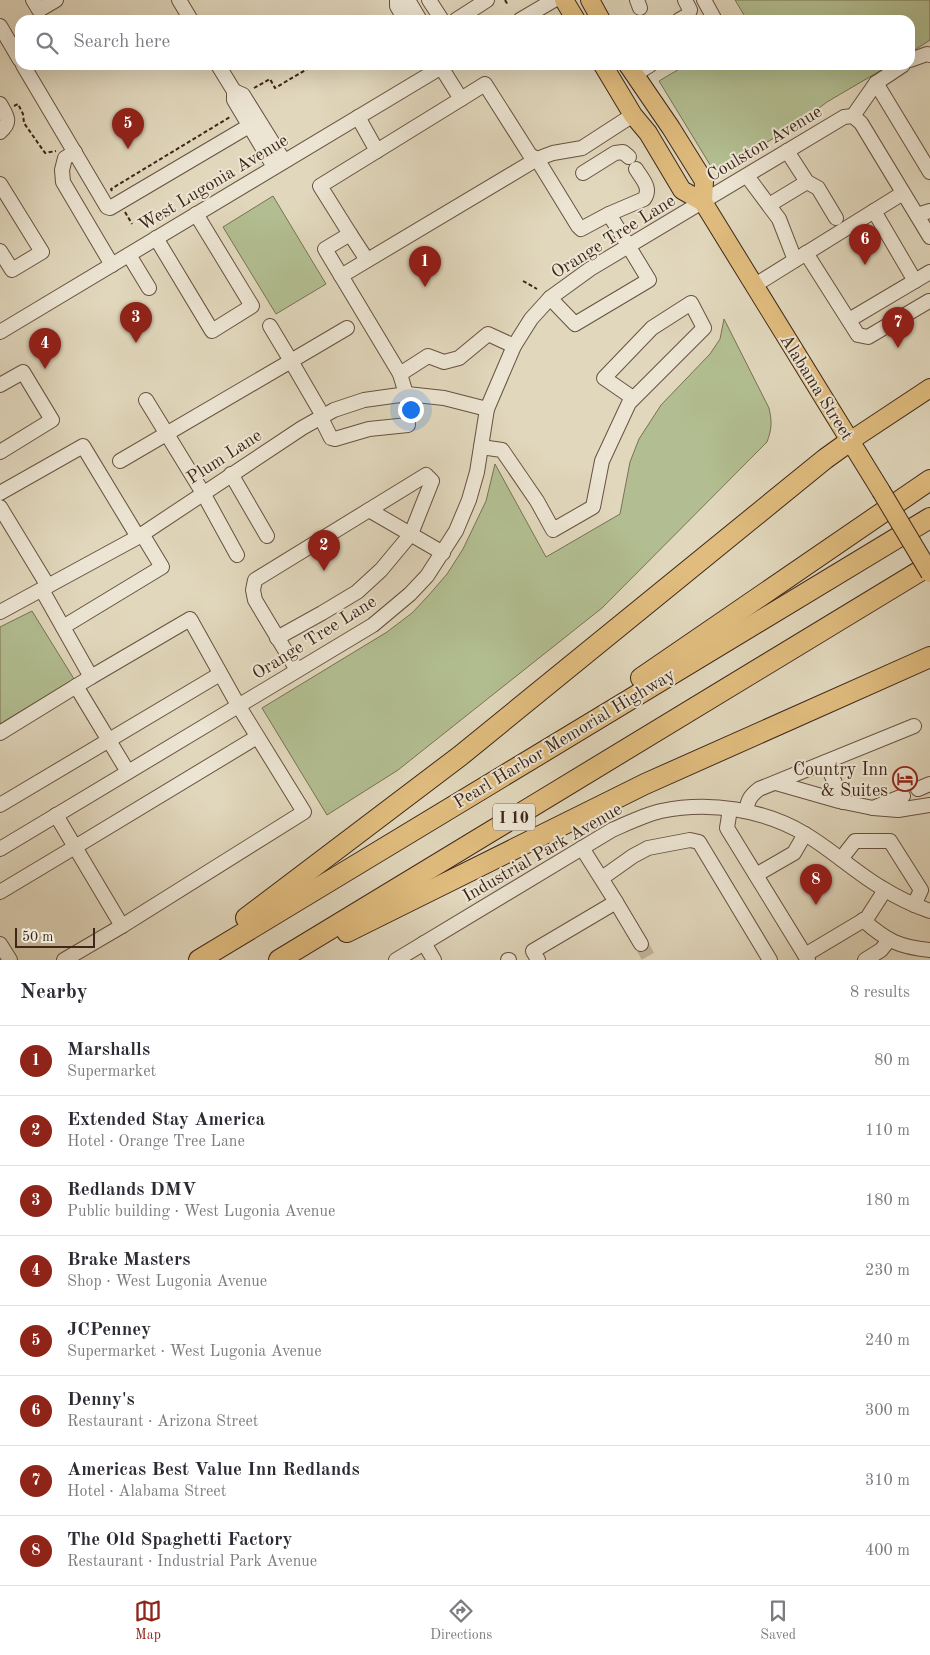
<!DOCTYPE html>
<html lang="en">
<head>
<meta charset="utf-8">
<style>
  body { margin:0; font-family:"Old Standard TT",serif; background:#f2f2f3; color:#2b2b33 }
  .scale { position:absolute; left:15px; bottom:12px; width:80px; box-sizing:border-box; padding-left:5px; border:2px solid #3e2618; border-top:0; font-size:14px; line-height:18px; white-space:nowrap; color:#3e2618; -webkit-text-stroke:4px #ece5d3; paint-order:stroke }
  .you { position:absolute; left:410px; top:409px; width:18px; height:18px; margin:-12px; border:4px solid #fff; border-radius:50%; background:#1a73e8; box-shadow:0 0 0 8px #1a73e833 }
  .badge { display:grid; place-items:center; width:32px; height:32px; border-radius:50%; background:#8f2418; color:#fff; font-size:16px; font-weight:700 }
  .pin { position:absolute; translate:-50% -41px; filter:drop-shadow(0 1px 2px #0008) }
  .pin::after { content:''; position:absolute; top:26px; width:18px; height:15px; background:inherit; clip-path:polygon(0 0,100% 0,50% 100%) }
  .list { margin:0; padding:0; list-style:none }
  h2 { display:flex; justify-content:space-between; align-items:center; height:65px; margin:0; padding:0 20px; font-size:21px }
  h2 small { font-size:16px; font-weight:400; color:#7c7c81 }
  .list li { display:grid; grid-template-columns:32px 1fr auto; gap:15px; align-items:center; box-sizing:border-box; height:70px; padding:0 20px; border-top:1px solid #e1e1e2 }
  .list b { display:block; font-size:19px; white-space:nowrap }
  .list p { margin:0; font-size:16px; white-space:nowrap; color:#7c7c81 }
  .list em { font-size:16px; font-style:normal; color:#7c7c81 }
  .icon { flex:none; width:28px; height:28px; fill:none; stroke:currentColor; stroke-width:2; stroke-linecap:round; stroke-linejoin:round }
  .map { position:relative; flex:none; width:930px; height:960px; overflow:hidden }
  .search { position:absolute; background:#fff; box-shadow:0 5px 20px #0002; left:15px; right:15px; top:15px; height:55px; display:flex; align-items:center; gap:12px; box-sizing:border-box; padding:0 18px; border-radius:15px; color:#7c7c81; font-size:19px }
  .sheet { height:625px; background:#fff }
  nav { display:flex; justify-content:space-around; align-items:center; box-sizing:border-box; height:70px; border-top:1px solid #e1e1e2; background:#fff; font-size:14px; color:#7c7c81 }
  nav a { display:grid; justify-items:center; gap:2px }
  nav .on { color:#8f2418 }
  .map>svg:first-child { display:block }
  .green { fill:#b2be91; stroke:#787254 }
  .lines { fill:none; stroke-linecap:round; stroke-linejoin:round }
  .minor-tunnel { stroke:#c0b49b; stroke-width:14; stroke-dasharray:14 7; stroke-linecap:butt }
  .minor-casing { stroke:#675241; stroke-width:16 }
  .major-casing { stroke:#3e2618; stroke-width:20 }
  .highway-casing { stroke:#3e2618; stroke-width:22 }
  .path { stroke:#3e2618; stroke-width:2; stroke-dasharray:4 2.5; stroke-linecap:butt }
  .minor { stroke:#ece5d3; stroke-width:14 }
  .major { stroke:#e0bc7e; stroke-width:18 }
  .highway { stroke:#e0bc7e; stroke-width:20 }
  .major-bridge-casing { stroke:#3e2618; stroke-width:20; stroke-linecap:butt }
  .major-bridge { stroke:#e0bc7e; stroke-width:18 }
  .labels { text-anchor:middle; stroke-width:4; stroke-linejoin:round; paint-order:stroke }
  .shield { fill:#ece5d3; stroke:#725f50; stroke-width:1 }
  .shield-label { font-size:16px; font-weight:bold; fill:#3e2618 }
  .street-label { font-size:18px; fill:#3e2618; stroke:#ece5d3 }
  .poi-label { font-size:18px; fill:#3e2618; stroke:#ece5d3; text-anchor:end }
</style>
</head>
<body>
<div class="map">
<svg width="930" height="960" viewBox="0 0 930 960">
  <rect width="100%" height="100%" fill="#e1d7bc"/>
  <filter id="stains"><feTurbulence type="fractalNoise" baseFrequency=".004" numOctaves="4"/><feColorMatrix values="0 0 0 0 .2 0 0 0 0 .09 0 0 0 0 .02 0 0 0 .5 -.17"/></filter>
  <radialGradient id="worn" r=".72"><stop offset=".6" stop-color="#630" stop-opacity="0"/><stop offset="1" stop-color="#630" stop-opacity=".3"/></radialGradient>
  <!-- green -->
  <g class="green">
    <polygon points="735,0 930,0 930,40 910,53 910,20 747,20"/>
    <polygon points="686,65 890,65 827,102 802,121 723,169 717,170 712,168 659,81"/>
    <polygon points="273,196 326,284 276,314 223,227"/>
    <path d="M 724,319 L 769,408 C 772,421 772,429 767,442 L 602,608 L 398,770 L 327,815 L 262,708 L 387,632 L 412,613 L 428,596 L 447,574 L 463,549 L 486,501 L 495,464 L 546,557 L 620,514 L 630,462 L 639,439 L 661,405 L 710,354 L 720,339 Z"/>
    <polygon points="32,611 74,679 0,724 0,627"/>
  </g>
  <g class="lines">
    <!-- minor-tunnel -->
    <polyline class="minor-tunnel" points="641,944 650,960"/>
    <defs>
      <g id="minor">
        <polyline points="33,0 39,10 56,0"/>
        <polyline points="179,0 191,20"/>
        <polyline points="397,0 397,6 405,20"/>
        <polyline points="408,0 420,20"/>
        <polyline points="429,0 442,20"/>
        <polyline points="637,0 640,8"/>
        <polyline points="704,0 715,20"/>
        <polyline points="456,20 487,0"/>
        <polyline points="520,20 554,0"/>
        <polyline points="679,20 688,15 690,10 685,0"/>
        <polyline points="0,26 20,60"/>
        <polyline points="910,60 927,54 930,55"/>
        <polyline points="23,65 107,207 110,208 249,126"/>
        <polyline points="218,65 234,91 234,100 274,167"/>
        <path d="M 441,67 L 461,99 L 485,84 L 530,155 L 537,159 L 578,226 L 581,229 L 609,214 L 644,199 C 652,188 642,179 636,169"/>
        <polyline points="634,75 650,65"/>
        <polyline points="876,83 930,172"/>
        <polyline points="234,91 243,95 284,161"/>
        <path d="M 0,104 C 7,116 12,122 0,132"/>
        <polyline points="853,116 876,83 903,65"/>
        <polyline points="358,117 377,151"/>
        <polyline points="787,151 807,182"/>
        <polyline points="75,152 65,158 62,170 63,182 112,265"/>
        <polyline points="583,173 615,153 623,152 629,157"/>
        <polyline points="747,176 779,219 795,260"/>
        <polyline points="0,184 42,252 12,270 0,251"/>
        <polyline points="769,205 807,182 818,188 836,218"/>
        <polyline points="874,211 915,281"/>
        <polyline points="917,215 930,211"/>
        <polyline points="350,234 367,260"/>
        <polyline points="156,238 212,331 252,306 196,214"/>
        <polyline points="806,253 858,335 868,337 929,301"/>
        <polyline points="129,255 149,288"/>
        <polyline points="341,276 537,159 553,153 582,148 633,115"/>
        <polyline points="755,285 903,193"/>
        <polyline points="550,298 575,324 649,280 609,214"/>
        <polyline points="849,320 930,272"/>
        <polyline points="270,326 291,361 347,328"/>
        <polyline points="0,332 445,65"/>
        <polyline points="400,374 428,356 444,362 459,358 488,334 514,346"/>
        <polyline points="0,385 23,372 52,420 0,452"/>
        <polyline points="406,394 400,374 325,249 350,234 320,186 461,99"/>
        <polyline points="146,400 203,493 237,555"/>
        <polyline points="321,418 331,438 335,439 369,429 408,425 407,394"/>
        <polyline points="481,447 502,450 537,501 553,530 593,507 602,461 629,403 704,328 691,303 652,328 604,378 633,398"/>
        <polyline points="120,461 291,361 323,416"/>
        <polyline points="231,474 267,536"/>
        <polyline points="0,493 83,446 138,537"/>
        <polyline points="0,507 48,586"/>
        <polyline points="42,590 91,677 190,619 238,705 304,812 122,926 64,960"/>
        <polyline points="0,612 138,537 302,428 334,410 364,400 407,394 444,398 487,409"/>
        <polyline points="63,627 162,567 142,534"/>
        <polyline points="277,638 322,613 357,592 381,570 411,534 432,481 426,475 369,510"/>
        <polyline points="297,670 255,600 253,590 255,580 369,510 443,553"/>
        <polyline points="76,686 128,772"/>
        <polyline points="0,733 91,677"/>
        <polyline points="826,762 843,802"/>
        <polyline points="776,783 839,801 873,808"/>
        <polyline points="918,789 930,784"/>
        <polyline points="903,796 873,808 898,810 930,805"/>
        <polyline points="0,805 220,674"/>
        <polyline points="730,809 727,828 808,960"/>
        <path d="M 746,811 C 748,800 750,796 759,789 L 914,726"/>
        <polyline points="56,815 75,847 257,737"/>
        <polyline points="0,849 373,625 410,594 427,576 456,531 469,500 477,472 487,409 514,346 531,319 550,298 590,269 844,117 853,116 861,123 930,237"/>
        <polyline points="841,859 855,841 890,841 921,890 914,905"/>
        <polyline points="756,875 794,853 805,834"/>
        <polyline points="602,878 633,856 648,848 690,840 699,842 770,960"/>
        <polyline points="0,892 75,847 122,926"/>
        <polyline points="616,902 641,944"/>
        <path d="M 863,920 C 887,941 899,947 930,950"/>
        <polyline points="424,943 434,960"/>
        <polyline points="0,944 10,960"/>
        <polyline points="805,955 867,918 885,890"/>
        <path d="M 396,960 L 612,830 C 628,823 644,815 661,811 C 709,801 763,809 805,834 C 832,850 855,872 882,888 C 898,898 913,905 930,911"/>
        <polyline points="508,960 509,960"/>
        <polyline points="538,960 533,951 616,902 582,848"/>
        <polyline points="865,960 881,950 889,940"/>
      </g>
      <g id="major">
        <polyline points="564,0 576,20"/>
        <polyline points="590,0 601,20"/>
        <polyline points="603,65 633,115 648,133 682,190 703,202 881,491"/>
        <polyline points="628,65 671,128 704,181 703,202"/>
        <polyline points="850,441 930,388"/>
      </g>
      <g id="highway">
        <polyline points="641,678 930,480"/>
        <polyline points="246,918 460,756 825,459 850,441"/>
        <polyline points="347,932 645,784 930,657"/>
        <polyline points="199,960 930,518"/>
        <polyline points="279,960 930,565"/>
      </g>
    </defs>
    <!-- minor casing -->
    <use href="#minor" class="minor-casing"/>
    <!-- major casing -->
    <use href="#major" class="major-casing"/>
    <!-- highway casing -->
    <use href="#highway" class="highway-casing"/>
    <!-- path -->
    <g class="path">
      <polyline points="505,0 508,5"/>
      <polyline points="203,65 206,70"/>
      <polyline points="254,88 270,79 275,88 314,65"/>
      <polyline points="14,106 18,104 23,114 24,123 45,153 56,151"/>
      <polyline points="112,191 111,189 230,117"/>
      <polyline points="125,212 132,224"/>
      <polyline points="523,281 537,289"/>
    </g>
    <!-- minor -->
    <use href="#minor" class="minor"/>
    <!-- major -->
    <use href="#major" class="major"/>
    <!-- highway -->
    <use href="#highway" class="highway"/>
    <defs>
      <polyline id="major-bridge" points="881,491 930,573"/>
    </defs>
    <!-- major-bridge casing -->
    <use href="#major-bridge" class="major-bridge-casing"/>
    <!-- major-bridge -->
    <use href="#major-bridge" class="major-bridge"/>
  </g>
  <!-- icons -->
  <defs>
    <symbol id="hotel-ring" viewBox="-11 -11 22 22"><circle r="9.5" fill="#ece5d3" stroke="#8f2418" stroke-width="1.5"/><path d="M-6-4.5h1.5V1H6V5H4.5V3h-9V5H-6ZM-4 0a1.8 1.8 0 1 1 3.6 0ZM.5 0V-2.5h3Q6-2.5 6 0Z" fill="#8f2418"/></symbol>
  </defs>
  <g fill-rule="evenodd">
    <use href="#hotel-ring" x="891" y="765" width="28" height="28"/>
  </g>
  <g class="labels">
    <!-- shield labels -->
    <rect class="shield" x="493" y="803.5" width="42" height="27" rx="4"/>
    <g class="shield-label">
      <text x="514" y="823">I 10</text>
    </g>
    <!-- street labels -->
    <g class="street-label">
      <text transform="translate(764 143) rotate(-31)" y="6">Coulston Avenue</text>
      <text transform="translate(213 182) rotate(-31)" y="6">West Lugonia Avenue</text>
      <text transform="translate(613 236) rotate(-32)" y="6">Orange Tree Lane</text>
      <text transform="translate(817 387) rotate(58)" y="6">Alabama Street</text>
      <text transform="translate(224 456) rotate(-33)" y="6">Plum Lane</text>
      <text transform="translate(314 637) rotate(-32)" y="6">Orange Tree Lane</text>
      <text transform="translate(564 738) rotate(-31)" y="6">Pearl Harbor Memorial Highway</text>
      <text transform="translate(542 852) rotate(-30)" y="6">Industrial Park Avenue</text>
    </g>
    <!-- poi labels -->
    <g class="poi-label">
      <text x="888" y="775">Country Inn<tspan x="888" dy="21">&amp; Suites</tspan></text>
    </g>
  </g>
  <rect width="100%" height="100%" filter="url(#stains)"/>
  <rect width="100%" height="100%" fill="url(#worn)"/>
</svg>
<div class="scale">50 m</div>
<div class="you"></div>
<div class="pin badge" style="left:425px;top:287px">1</div>
<div class="pin badge" style="left:324px;top:571px">2</div>
<div class="pin badge" style="left:136px;top:343px">3</div>
<div class="pin badge" style="left:45px;top:369px">4</div>
<div class="pin badge" style="left:128px;top:149px">5</div>
<div class="pin badge" style="left:865px;top:265px">6</div>
<div class="pin badge" style="left:898px;top:348px">7</div>
<div class="pin badge" style="left:816px;top:905px">8</div>
<div class="search"><svg class="icon" aria-label="search" viewBox="0 0 24 24"><circle cx="10" cy="10" r="6"/><path d="M15 15l6 6"/></svg>Search here</div>
</div>
<section class="sheet">
<h2>Nearby<small>8 results</small></h2>
<ul class="list">
<li><span class="badge">1</span><div><b>Marshalls</b><p>Supermarket</p></div><em>80 m</em></li>
<li><span class="badge">2</span><div><b>Extended Stay America</b><p>Hotel · Orange Tree Lane</p></div><em>110 m</em></li>
<li><span class="badge">3</span><div><b>Redlands DMV</b><p>Public building · West Lugonia Avenue</p></div><em>180 m</em></li>
<li><span class="badge">4</span><div><b>Brake Masters</b><p>Shop · West Lugonia Avenue</p></div><em>230 m</em></li>
<li><span class="badge">5</span><div><b>JCPenney</b><p>Supermarket · West Lugonia Avenue</p></div><em>240 m</em></li>
<li><span class="badge">6</span><div><b>Denny's</b><p>Restaurant · Arizona Street</p></div><em>300 m</em></li>
<li><span class="badge">7</span><div><b>Americas Best Value Inn Redlands</b><p>Hotel · Alabama Street</p></div><em>310 m</em></li>
<li><span class="badge">8</span><div><b>The Old Spaghetti Factory</b><p>Restaurant · Industrial Park Avenue</p></div><em>400 m</em></li>
</ul>
</section>
<nav>
<a class="on"><svg class="icon" aria-label="map" viewBox="0 0 24 24"><path d="M3 6l6-2 6 2 6-2v14l-6 2-6-2-6 2zM9 4v14M15 6v14"/></svg>Map</a>
<a><svg class="icon" aria-label="directions" viewBox="0 0 24 24"><path d="M12 3l9 9-9 9-9-9zM9 14v-3h6M13 9l2 2-2 2"/></svg>Directions</a>
<a><svg class="icon" aria-label="saved" viewBox="0 0 24 24"><path d="M7 4h10v16l-5-4-5 4z"/></svg>Saved</a>
</nav>
</body>
</html>
